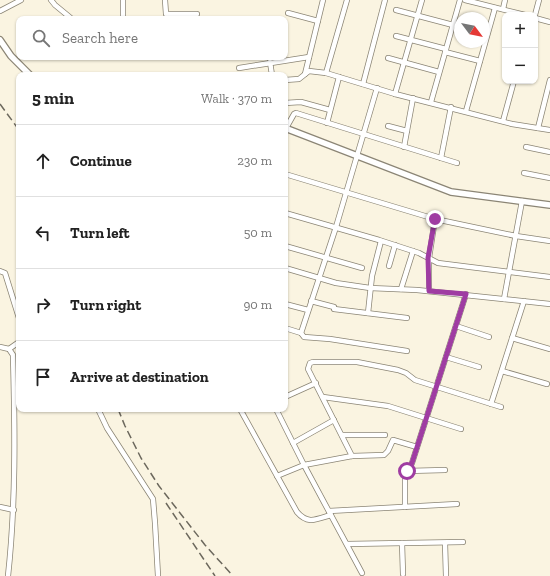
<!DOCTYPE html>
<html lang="en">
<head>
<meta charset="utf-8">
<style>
  body { margin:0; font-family:"Zilla Slab",serif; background:#f2f2f2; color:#222 }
  .controls { position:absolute; right:12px; top:12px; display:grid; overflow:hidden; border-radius:8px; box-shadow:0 1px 3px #0004 }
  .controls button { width:36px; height:36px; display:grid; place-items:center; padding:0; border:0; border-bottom:1px solid #e0e0e0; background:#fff; color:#222; font:20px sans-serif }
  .compass { position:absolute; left:454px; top:12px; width:36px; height:36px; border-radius:50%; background:#fff; box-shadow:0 1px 3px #0004; rotate:122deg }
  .stop { position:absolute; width:12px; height:12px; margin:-9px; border:3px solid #9f3ca2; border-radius:50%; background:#fff }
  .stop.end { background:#9f3ca2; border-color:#fff; box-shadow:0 1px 4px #0008 }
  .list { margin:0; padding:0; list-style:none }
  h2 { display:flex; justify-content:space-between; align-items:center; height:52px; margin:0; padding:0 16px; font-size:17px }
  h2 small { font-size:13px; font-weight:400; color:#767676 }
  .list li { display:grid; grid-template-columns:26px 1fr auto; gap:12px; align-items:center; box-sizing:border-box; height:72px; padding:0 16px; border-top:1px solid #e0e0e0 }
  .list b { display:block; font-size:15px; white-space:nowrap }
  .list em { font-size:13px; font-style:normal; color:#767676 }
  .icon { flex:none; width:22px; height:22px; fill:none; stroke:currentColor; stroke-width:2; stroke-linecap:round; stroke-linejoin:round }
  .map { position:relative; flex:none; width:550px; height:576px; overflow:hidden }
  .search { position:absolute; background:#fff; box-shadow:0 1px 3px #0004; left:16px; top:16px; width:272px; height:44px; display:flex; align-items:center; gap:10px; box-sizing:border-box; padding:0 14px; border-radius:8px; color:#767676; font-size:15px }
  .panel { position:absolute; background:#fff; box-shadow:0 1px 3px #0004; left:16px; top:72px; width:272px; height:340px; border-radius:8px }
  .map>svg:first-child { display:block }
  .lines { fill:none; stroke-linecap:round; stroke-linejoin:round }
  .minor-casing { stroke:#8b8575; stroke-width:6 }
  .tertiary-casing { stroke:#8b8575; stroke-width:8 }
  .minor { stroke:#fff; stroke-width:4.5 }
  .tertiary { stroke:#fff; stroke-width:5.5 }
  .rail { stroke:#6c685d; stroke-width:1.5; stroke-dasharray:8 4; stroke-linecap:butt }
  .route { stroke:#9f3ca2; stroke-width:5 }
</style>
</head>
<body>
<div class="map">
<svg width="550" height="576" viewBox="0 0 550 576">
  <rect width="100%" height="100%" fill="#faf4e1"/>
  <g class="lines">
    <defs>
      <g id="minor">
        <polyline points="51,0 55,5 72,19"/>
        <polyline points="123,0 123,19"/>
        <polyline points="165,0 166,14 197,14"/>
        <polyline points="465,0 525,15"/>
        <polyline points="503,9 505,0"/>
        <polyline points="396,10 453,25"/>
        <polyline points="0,11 21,0"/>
        <polyline points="288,13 318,21"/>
        <polyline points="535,15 539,0"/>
        <polyline points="535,18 550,22"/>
        <polyline points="396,36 446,49"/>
        <polyline points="445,52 480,61"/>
        <polyline points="388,58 439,72"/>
        <polyline points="270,62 272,75"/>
        <polyline points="239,68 309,57"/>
        <polyline points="326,73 347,0"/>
        <polyline points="305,74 323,0"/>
        <polyline points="285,80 299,79 309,71 326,73 395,94 512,124 550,130"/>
        <polyline points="363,84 385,0"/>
        <polyline points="377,88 336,227 301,333 304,337 330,339 407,351"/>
        <polyline points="395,94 422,0"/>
        <polyline points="431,102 460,0"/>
        <polyline points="285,103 301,102 330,110"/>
        <polyline points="466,111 495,8"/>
        <polyline points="503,121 514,81"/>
        <polyline points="327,123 339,77"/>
        <polyline points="388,126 407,131"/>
        <polyline points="538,128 550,80"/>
        <polyline points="285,130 294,114 296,113 457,163"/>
        <polyline points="404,147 413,98"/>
        <polyline points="526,147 550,152"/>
        <polyline points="441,158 451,107"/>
        <polyline points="524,173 550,178"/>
        <polyline points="285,174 435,219 516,236 550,241"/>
        <polyline points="285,213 379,240 419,253 438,263 550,277"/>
        <polyline points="285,246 362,268"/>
        <polyline points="389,266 395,245"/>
        <polyline points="285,268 336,283 370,288 417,290 550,304"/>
        <polyline points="0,271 5,273 19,318"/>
        <polyline points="401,289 413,251"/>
        <polyline points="429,291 429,258 435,219"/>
        <polyline points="504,299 522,201"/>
        <polyline points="311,301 334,307"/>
        <polyline points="285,304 308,310"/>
        <polyline points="334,309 407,318"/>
        <polyline points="368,313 372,276 381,241"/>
        <polyline points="456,326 489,337"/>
        <polyline points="285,328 301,333"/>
        <polyline points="512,338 550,349"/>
        <path d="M 0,347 L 9,349 L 13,355 C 15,430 16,502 8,576"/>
        <polyline points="9,349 19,342"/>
        <polyline points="446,357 479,367"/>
        <polyline points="502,371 547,384"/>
        <polyline points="285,397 316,383"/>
        <polyline points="323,397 388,406 461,429"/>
        <polyline points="491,404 524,301"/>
        <polyline points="98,409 107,428 153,499 155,523 158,576"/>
        <path d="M 240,409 L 297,512 C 308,525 317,519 331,515"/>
        <polyline points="276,409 304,465 362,573"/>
        <polyline points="342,435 385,435"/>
        <polyline points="293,443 334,420"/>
        <polyline points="352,456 308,369 310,363 313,362 357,362 398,370 406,373 415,380 501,407"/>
        <polyline points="407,471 445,470"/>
        <polyline points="277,476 304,465 352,456 384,455 388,451 393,440 417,447"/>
        <polyline points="0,507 14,510"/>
        <polyline points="405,507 405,476 412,463 466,294"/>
        <polyline points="329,511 457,504"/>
        <polyline points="402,543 403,574"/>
        <polyline points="445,543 446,576"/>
        <polyline points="347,544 463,542"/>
      </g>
      <g id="tertiary">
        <polyline points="0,40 11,56 30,75"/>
        <polyline points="285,128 451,192 550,205"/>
      </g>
    </defs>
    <!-- minor casing -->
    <use href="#minor" class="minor-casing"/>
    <!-- tertiary casing -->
    <use href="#tertiary" class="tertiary-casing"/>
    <!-- minor -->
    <use href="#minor" class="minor"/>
    <!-- tertiary -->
    <use href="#tertiary" class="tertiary"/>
    <!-- rail -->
    <g class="rail">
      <polyline points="0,104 19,130"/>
      <polyline points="118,409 125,426 141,458 159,486 205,545 233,576"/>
      <polyline points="166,503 215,576"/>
    </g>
  </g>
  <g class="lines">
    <!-- route -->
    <polyline class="route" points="407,471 412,463 466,294 429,291 428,258 435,219"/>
  </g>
</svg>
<div class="controls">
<button>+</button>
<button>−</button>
</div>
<svg class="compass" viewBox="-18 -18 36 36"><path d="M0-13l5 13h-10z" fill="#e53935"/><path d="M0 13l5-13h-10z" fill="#767676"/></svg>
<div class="stop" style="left:407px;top:471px"></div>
<div class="stop end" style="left:435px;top:219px"></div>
<div class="search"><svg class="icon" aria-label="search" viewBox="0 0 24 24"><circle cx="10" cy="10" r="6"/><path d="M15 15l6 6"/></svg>Search here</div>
<section class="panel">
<h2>5 min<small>Walk · 370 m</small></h2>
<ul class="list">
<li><svg class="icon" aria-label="ahead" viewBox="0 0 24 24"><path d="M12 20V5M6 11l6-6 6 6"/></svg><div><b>Continue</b></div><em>230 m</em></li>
<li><svg class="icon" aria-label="left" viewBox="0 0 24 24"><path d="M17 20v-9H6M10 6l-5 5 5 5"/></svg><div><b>Turn left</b></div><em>50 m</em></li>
<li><svg class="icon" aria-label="right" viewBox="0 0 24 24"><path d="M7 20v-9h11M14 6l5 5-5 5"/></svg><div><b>Turn right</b></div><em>90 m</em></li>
<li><svg class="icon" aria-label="arrive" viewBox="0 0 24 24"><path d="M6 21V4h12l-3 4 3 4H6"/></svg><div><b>Arrive at destination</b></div></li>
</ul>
</section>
</div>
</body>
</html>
